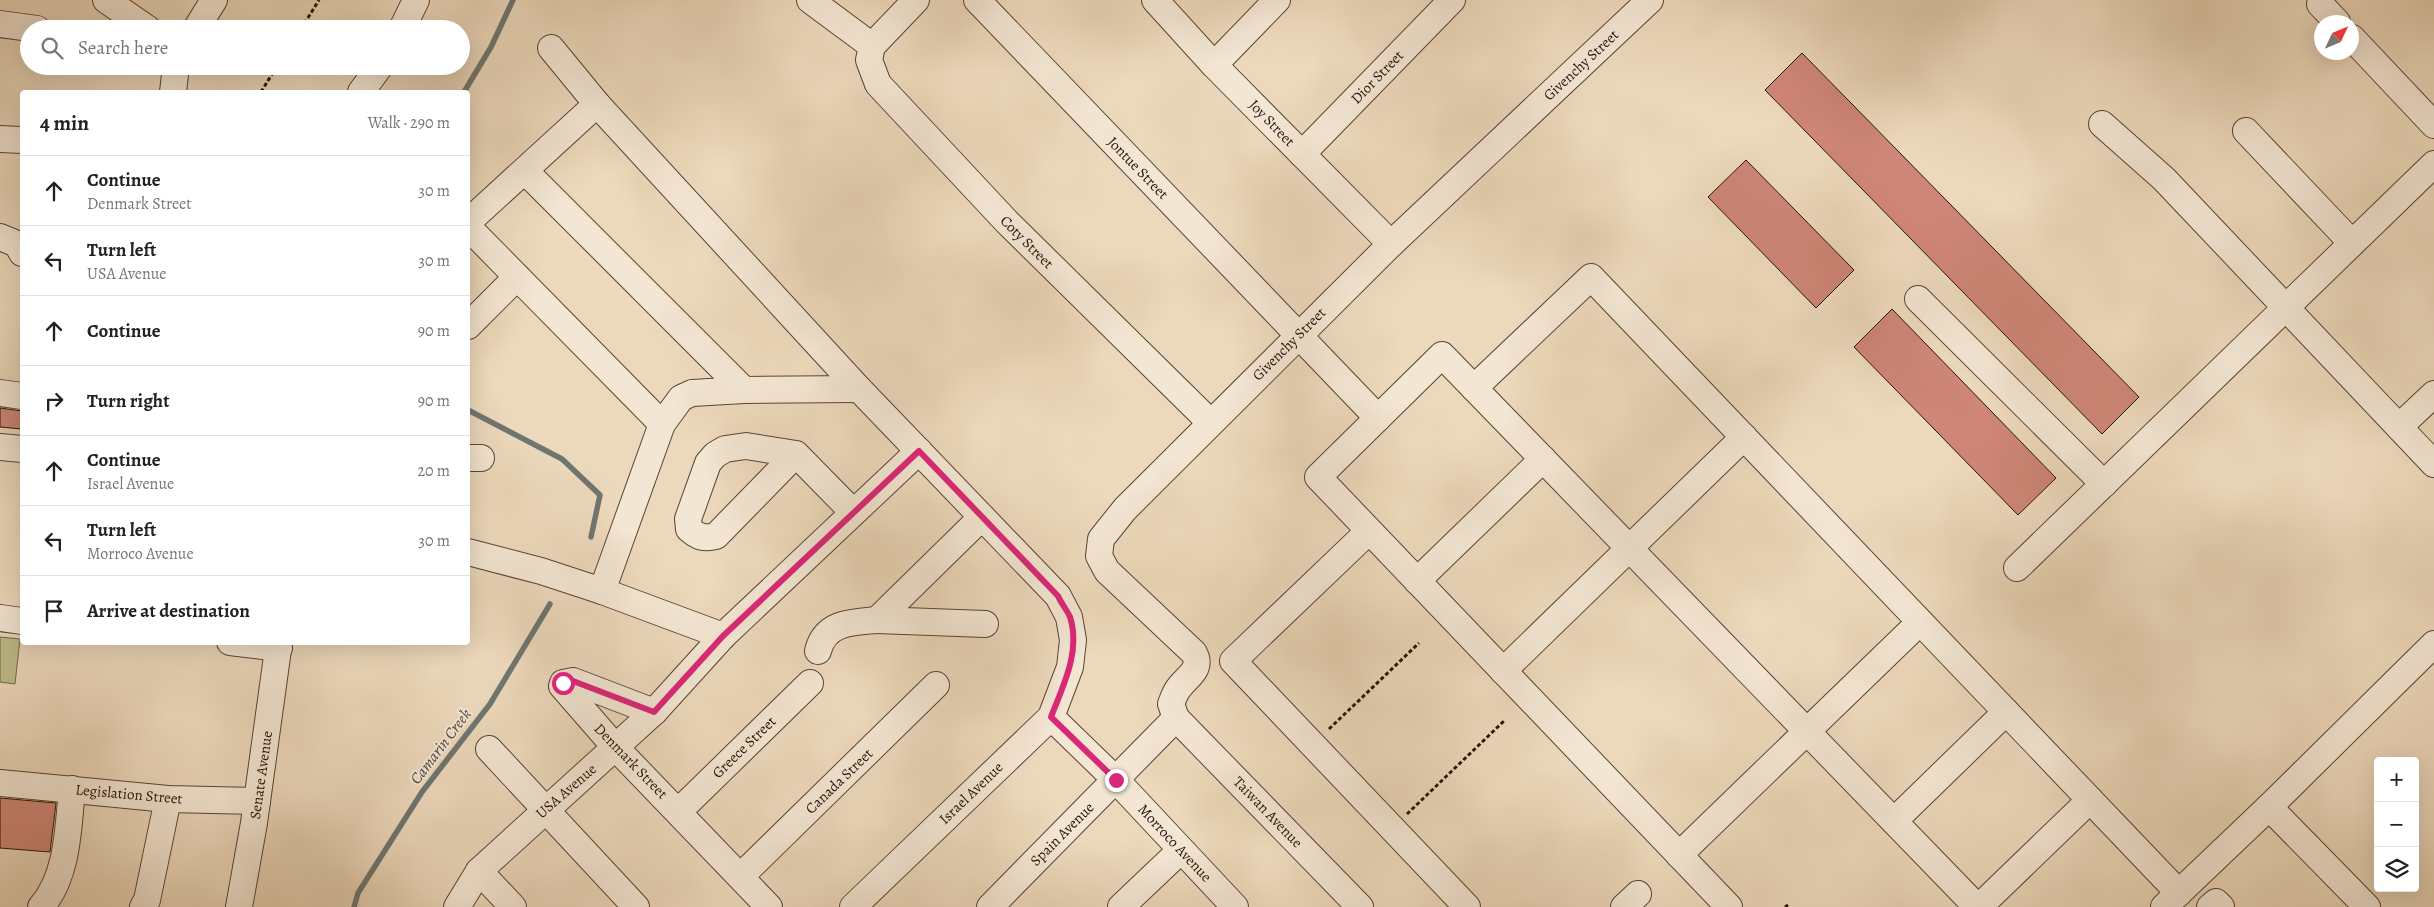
<!DOCTYPE html>
<html lang="en">
<head>
<meta charset="utf-8">
<style>
  body { margin:0; font-family:Alegreya,serif; background:#f2f2f2; color:#222 }
  .controls { position:absolute; right:15px; bottom:15px; display:grid; overflow:hidden; border-radius:5px; box-shadow:0 5px 20px #0002 }
  .controls button { width:45px; height:45px; display:grid; place-items:center; padding:0; border:0; border-bottom:1px solid #e0e0e0; background:#fff; color:#222; font:25px sans-serif }
  .compass { position:absolute; left:2314px; top:15px; width:45px; height:45px; border-radius:50%; background:#fff; box-shadow:0 5px 20px #0002; rotate:46deg }
  .stop { position:absolute; width:15px; height:15px; margin:-11px; border:4px solid #db2777; border-radius:50%; background:#fff }
  .stop.end { background:#db2777; border-color:#fff; box-shadow:0 1px 5px #0008 }
  .list { margin:0; padding:0; list-style:none }
  h2 { display:flex; justify-content:space-between; align-items:center; height:65px; margin:0; padding:0 20px; font-size:21px }
  h2 small { font-size:16px; font-weight:400; color:#767676 }
  .list li { display:grid; grid-template-columns:32px 1fr auto; gap:15px; align-items:center; box-sizing:border-box; height:70px; padding:0 20px; border-top:1px solid #e0e0e0 }
  .list b { display:block; font-size:19px; white-space:nowrap }
  .list p { margin:0; font-size:16px; white-space:nowrap; color:#767676 }
  .list em { font-size:16px; font-style:normal; color:#767676 }
  .icon { flex:none; width:28px; height:28px; fill:none; stroke:currentColor; stroke-width:2; stroke-linecap:round; stroke-linejoin:round }
  .map { position:relative; flex:none; width:2434px; height:907px; overflow:hidden }
  .search { position:absolute; background:#fff; box-shadow:0 5px 20px #0002; left:20px; top:20px; width:450px; height:55px; display:flex; align-items:center; gap:12px; box-sizing:border-box; padding:0 18px; border-radius:28px; color:#767676; font-size:19px }
  .panel { position:absolute; background:#fff; box-shadow:0 5px 20px #0002; left:20px; top:90px; width:450px; height:555px; border-radius:5px }
  .map>svg:first-child { display:block }
  .green { fill:#bdbd8c; stroke:#726849 }
  .lines { fill:none; stroke-linecap:round; stroke-linejoin:round }
  .stream { stroke:#6e7671; stroke-width:5.5 }
  .building { fill:#cf8677; stroke:#281206 }
  .minor-casing { stroke:#594433; stroke-width:28 }
  .path { stroke:#281206; stroke-width:3; stroke-dasharray:4 2.5; stroke-linecap:butt }
  .minor { stroke:#f3e6d3; stroke-width:26 }
  .route { stroke:#db2777; stroke-width:6 }
  .labels { text-anchor:middle; stroke-width:4; stroke-linejoin:round; paint-order:stroke }
  .street-label { font-size:15px; fill:#281206; stroke:#f3e6d3 }
  .water-label { font-size:16px; font-style:italic; fill:#514c45; stroke:#f3e6d3 }
</style>
</head>
<body>
<div class="map">
<svg width="2434" height="907" viewBox="0 0 2434 907">
  <rect width="100%" height="100%" fill="#ecd8bb"/>
  <filter id="stains"><feTurbulence type="fractalNoise" baseFrequency=".004" numOctaves="4"/><feColorMatrix values="0 0 0 0 .2 0 0 0 0 .09 0 0 0 0 .02 0 0 0 .5 -.17"/></filter>
  <radialGradient id="worn" r=".72"><stop offset=".6" stop-color="#630" stop-opacity="0"/><stop offset="1" stop-color="#630" stop-opacity=".3"/></radialGradient>
  <!-- green -->
  <polygon class="green" points="0,637 20,639 15,684 0,682"/>
  <g class="lines">
    <!-- stream -->
    <g class="stream">
      <polyline points="464,92 491,47 513,0"/>
      <polyline points="468,410 562,459 600,495 591,537"/>
      <polyline points="354,907 358,893 422,792 490,704 550,604"/>
    </g>
  </g>
  <!-- building -->
  <g class="building">
    <polygon points="1802,53 2139,397 2102,434 1765,90"/>
    <polygon points="1746,160 1854,270 1816,308 1708,197"/>
    <polygon points="1892,309 2056,478 2018,515 1854,347"/>
    <polygon points="0,408 22,411 22,429 0,427"/>
    <polygon points="0,798 56,803 50,852 0,848"/>
  </g>
  <g class="lines">
    <defs>
      <g id="minor">
        <polyline points="106,0 148,29"/>
        <polyline points="810,0 872,46"/>
        <polyline points="916,0 872,46 869,60 878,84 1007,222 1210,422"/>
        <polyline points="977,0 1378,418"/>
        <polyline points="1155,0 1214,65 1391,244"/>
        <polyline points="2320,4 2337,22"/>
        <polyline points="0,24 37,29"/>
        <polyline points="196,29 214,0"/>
        <polyline points="402,29 416,0"/>
        <polyline points="2352,38 2434,125"/>
        <polyline points="551,48 597,104 859,389 1058,596 1069,617 1073,640 1070,667 1051,717 853,907"/>
        <polyline points="1214,65 1277,0"/>
        <polyline points="173,92 176,66"/>
        <polyline points="361,92 380,66"/>
        <polyline points="2102,124 2164,179 2434,464"/>
        <polyline points="2246,131 2352,243"/>
        <polyline points="0,139 22,140"/>
        <polyline points="1302,154 1452,0"/>
        <polyline points="525,171 744,390"/>
        <polyline points="468,222 597,104"/>
        <polyline points="468,227 662,424"/>
        <polyline points="0,237 17,244 22,253"/>
        <polyline points="1918,299 2104,484"/>
        <polyline points="468,326 517,277"/>
        <polyline points="1474,388 1591,277 2179,893"/>
        <polyline points="0,393 22,396"/>
        <polyline points="2399,427 2434,394"/>
        <polyline points="0,447 22,449"/>
        <path d="M 796,454 L 716,536 C 704,539 698,537 689,529 L 688,519 L 708,463 L 715,455 L 725,449 L 746,446 L 796,454 L 853,512"/>
        <polyline points="468,458 481,458"/>
        <polyline points="982,517 877,620 985,624"/>
        <polyline points="1369,531 1233,661 1467,907"/>
        <polyline points="468,552 541,571 602,591 723,636"/>
        <polyline points="2017,568 2434,164"/>
        <polyline points="1417,581 1543,459"/>
        <polyline points="602,591 662,424 681,398 692,393 744,390 859,389"/>
        <polyline points="0,618 22,621"/>
        <polyline points="230,642 279,648"/>
        <path d="M 818,651 C 825,622 852,622 877,620"/>
        <polyline points="1503,671 1744,437"/>
        <polyline points="654,712 573,681 563,683 562,686 616,748 769,907"/>
        <polyline points="1051,717 1116,780 1235,907"/>
        <polyline points="489,749 636,907"/>
        <polyline points="0,783 168,799 257,801"/>
        <polyline points="2269,807 2367,907"/>
        <polyline points="679,811 810,683"/>
        <polyline points="1894,821 2006,712"/>
        <polyline points="1679,855 1920,622"/>
        <polyline points="479,871 513,907"/>
        <polyline points="741,876 936,685"/>
        <path d="M 41,907 C 68,876 68,829 72,789"/>
        <polyline points="143,907 147,900 168,799"/>
        <polyline points="239,907 254,823 279,642"/>
        <polyline points="457,907 479,871 654,712 723,636 919,451"/>
        <polyline points="990,907 1176,718"/>
        <polyline points="1121,907 1181,850"/>
        <path d="M 1360,907 L 1176,718 L 1171,704 C 1173,699 1175,693 1178,689 C 1187,676 1203,670 1194,653 L 1107,571 L 1099,556 L 1101,539 L 1125,509 L 1391,244 L 1650,0"/>
        <polyline points="1624,907 1638,894"/>
        <polyline points="1729,907 1318,477 1442,355 1977,907"/>
        <polyline points="1979,907 2090,800"/>
        <polyline points="2164,907 2269,807 2434,644"/>
        <polyline points="2210,907 2216,902 2221,907"/>
      </g>
    </defs>
    <!-- minor casing -->
    <use href="#minor" class="minor-casing"/>
    <!-- path -->
    <g class="path">
      <polyline points="301,29 319,0"/>
      <polyline points="261,92 277,66"/>
      <polyline points="1329,729 1419,643"/>
      <polyline points="1407,814 1504,721"/>
      <polyline points="1785,907 1788,905"/>
    </g>
    <!-- minor -->
    <use href="#minor" class="minor"/>
  </g>
  <g class="lines">
    <!-- route -->
    <path class="route" d="M 563,683 L 573,681 L 654,712 L 723,636 L 919,451 L 1058,596 C 1061,603 1067,610 1070,617 C 1081,651 1063,686 1051,717 L 1116,780"/>
  </g>
  <g class="labels">
    <!-- street labels -->
    <g class="street-label">
      <text transform="translate(1581 65) rotate(-43)" y="5">Givenchy Street</text>
      <text transform="translate(1377 77) rotate(-46)" y="5">Dior Street</text>
      <text transform="translate(1272 123) rotate(46)" y="5">Joy Street</text>
      <text transform="translate(1138 168) rotate(46)" y="5">Jontue Street</text>
      <text transform="translate(1027 242) rotate(45)" y="5">Coty Street</text>
      <text transform="translate(1289 344) rotate(-45)" y="5">Givenchy Street</text>
      <text transform="translate(744 747) rotate(-44)" y="5">Greece Street</text>
      <text transform="translate(631 761) rotate(46)" y="5">Denmark Street</text>
      <text transform="translate(261 775) rotate(-82)" y="5">Senate Avenue</text>
      <text transform="translate(839 781) rotate(-44)" y="5">Canada Street</text>
      <text transform="translate(566 791) rotate(-41)" y="5">USA Avenue</text>
      <text transform="translate(971 793) rotate(-44)" y="5">Israel Avenue</text>
      <text transform="translate(129 794) rotate(5)" y="5">Legislation Street</text>
      <text transform="translate(1268 812) rotate(46)" y="5">Taiwan Avenue</text>
      <text transform="translate(1062 834) rotate(-45)" y="5">Spain Avenue</text>
      <text transform="translate(1175 843) rotate(47)" y="5">Morroco Avenue</text>
    </g>
    <!-- water labels -->
    <g class="water-label">
      <text transform="translate(440 746) rotate(-53)" y="6">Camarin Creek</text>
    </g>
  </g>
  <rect width="100%" height="100%" filter="url(#stains)"/>
  <rect width="100%" height="100%" fill="url(#worn)"/>
</svg>
<div class="controls">
<button>+</button>
<button>−</button>
<button><svg class="icon" aria-label="layers" viewBox="0 0 24 24"><path d="M12 4l9 5-9 5-9-5zM3 14l9 5 9-5"/></svg></button>
</div>
<svg class="compass" viewBox="-18 -18 36 36"><path d="M0-13l5 13h-10z" fill="#e53935"/><path d="M0 13l5-13h-10z" fill="#767676"/></svg>
<div class="stop" style="left:563px;top:683px"></div>
<div class="stop end" style="left:1116px;top:780px"></div>
<div class="search"><svg class="icon" aria-label="search" viewBox="0 0 24 24"><circle cx="10" cy="10" r="6"/><path d="M15 15l6 6"/></svg>Search here</div>
<section class="panel">
<h2>4 min<small>Walk · 290 m</small></h2>
<ul class="list">
<li><svg class="icon" aria-label="ahead" viewBox="0 0 24 24"><path d="M12 20V5M6 11l6-6 6 6"/></svg><div><b>Continue</b><p>Denmark Street</p></div><em>30 m</em></li>
<li><svg class="icon" aria-label="left" viewBox="0 0 24 24"><path d="M17 20v-9H6M10 6l-5 5 5 5"/></svg><div><b>Turn left</b><p>USA Avenue</p></div><em>30 m</em></li>
<li><svg class="icon" aria-label="ahead" viewBox="0 0 24 24"><path d="M12 20V5M6 11l6-6 6 6"/></svg><div><b>Continue</b></div><em>90 m</em></li>
<li><svg class="icon" aria-label="right" viewBox="0 0 24 24"><path d="M7 20v-9h11M14 6l5 5-5 5"/></svg><div><b>Turn right</b></div><em>90 m</em></li>
<li><svg class="icon" aria-label="ahead" viewBox="0 0 24 24"><path d="M12 20V5M6 11l6-6 6 6"/></svg><div><b>Continue</b><p>Israel Avenue</p></div><em>20 m</em></li>
<li><svg class="icon" aria-label="left" viewBox="0 0 24 24"><path d="M17 20v-9H6M10 6l-5 5 5 5"/></svg><div><b>Turn left</b><p>Morroco Avenue</p></div><em>30 m</em></li>
<li><svg class="icon" aria-label="arrive" viewBox="0 0 24 24"><path d="M6 21V4h12l-3 4 3 4H6"/></svg><div><b>Arrive at destination</b></div></li>
</ul>
</section>
</div>
</body>
</html>
